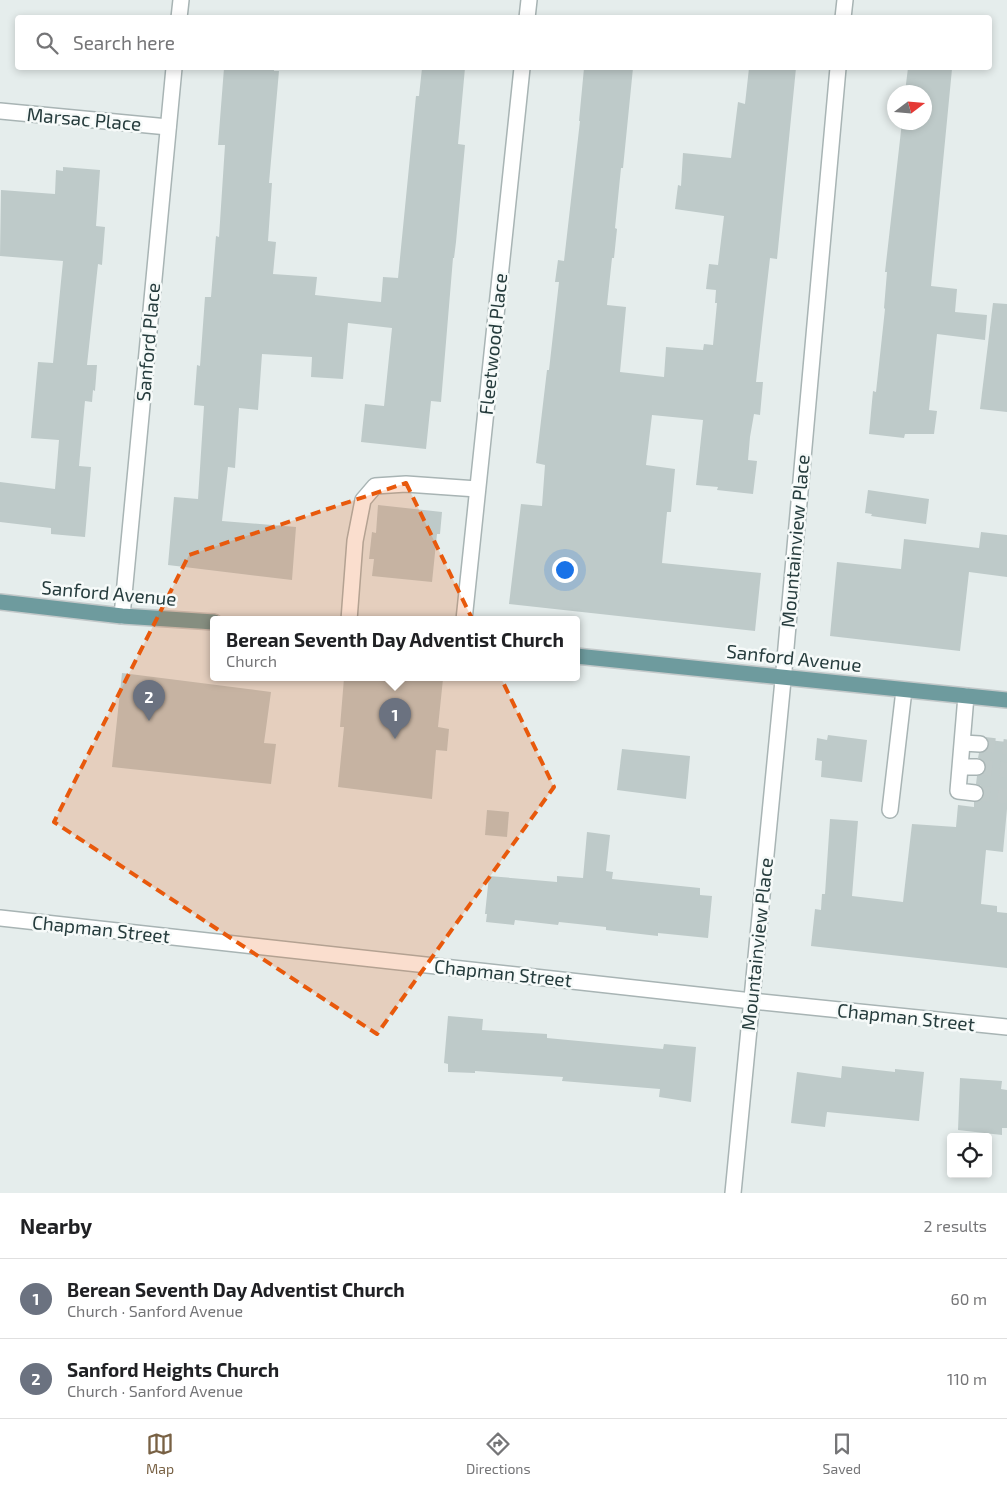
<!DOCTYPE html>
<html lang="en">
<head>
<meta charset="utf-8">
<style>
  body { margin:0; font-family:"Exo 2",sans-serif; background:#f6f6f6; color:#202124 }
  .controls { position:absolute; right:15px; bottom:15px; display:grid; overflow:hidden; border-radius:5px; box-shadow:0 2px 8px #0003 }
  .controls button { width:45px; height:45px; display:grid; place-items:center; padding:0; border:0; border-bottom:1px solid #e0e0e0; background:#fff; color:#202124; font:25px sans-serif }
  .compass { position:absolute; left:887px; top:85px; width:45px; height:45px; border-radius:50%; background:#fff; box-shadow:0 2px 8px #0003; rotate:74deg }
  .you { position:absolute; left:564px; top:569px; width:18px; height:18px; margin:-12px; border:4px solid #fff; border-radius:50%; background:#1a73e8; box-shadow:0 0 0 8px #1a73e833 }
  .badge { display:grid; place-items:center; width:32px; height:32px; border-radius:50%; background:#786144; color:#fff; font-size:16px; font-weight:700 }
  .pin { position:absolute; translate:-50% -41px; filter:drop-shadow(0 1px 2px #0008) }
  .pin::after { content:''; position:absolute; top:26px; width:18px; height:15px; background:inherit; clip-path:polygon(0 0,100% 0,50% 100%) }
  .popup { position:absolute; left:210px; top:616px; width:370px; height:65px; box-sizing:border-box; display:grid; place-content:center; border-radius:5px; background:#fff; filter:drop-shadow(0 1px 4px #0005); font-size:16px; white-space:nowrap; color:#757577 }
  .popup b { font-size:19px; color:#202124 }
  .popup::after { content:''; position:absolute; left:50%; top:100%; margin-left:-10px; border:10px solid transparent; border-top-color:#fff }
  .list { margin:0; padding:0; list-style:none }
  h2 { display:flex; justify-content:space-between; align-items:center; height:65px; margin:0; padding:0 20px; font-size:21px }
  h2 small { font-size:16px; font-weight:400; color:#757577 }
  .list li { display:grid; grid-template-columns:32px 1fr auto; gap:15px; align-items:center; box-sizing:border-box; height:80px; padding:0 20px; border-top:1px solid #e0e0e0 }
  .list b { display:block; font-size:19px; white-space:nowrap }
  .list p { margin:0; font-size:16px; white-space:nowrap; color:#757577 }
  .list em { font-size:16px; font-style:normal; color:#757577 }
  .icon { flex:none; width:28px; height:28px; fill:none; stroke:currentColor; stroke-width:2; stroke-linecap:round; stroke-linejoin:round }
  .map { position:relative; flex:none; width:1007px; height:1193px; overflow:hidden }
  .search { position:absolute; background:#fff; box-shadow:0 2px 8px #0003; left:15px; right:15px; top:15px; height:55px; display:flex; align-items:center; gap:12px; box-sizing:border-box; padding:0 18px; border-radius:5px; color:#757577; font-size:19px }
  .sheet { height:225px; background:#fff }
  nav { display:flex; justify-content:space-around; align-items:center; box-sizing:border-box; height:70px; border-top:1px solid #e0e0e0; background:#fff; font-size:14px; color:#757577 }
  nav a { display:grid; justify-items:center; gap:2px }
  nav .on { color:#786144 }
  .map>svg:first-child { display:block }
  .building { fill:#becac9 }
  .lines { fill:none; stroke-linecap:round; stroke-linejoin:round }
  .minor-tunnel { stroke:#bfcac9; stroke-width:15; stroke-dasharray:15 8; stroke-linecap:butt }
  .minor-casing { stroke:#a8b4b4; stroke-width:18 }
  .major-casing { stroke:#c2c8c9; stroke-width:18 }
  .minor { stroke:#fff; stroke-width:15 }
  .major { stroke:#6e9b9e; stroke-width:15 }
  .marked { fill:#e8590c; fill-opacity:0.2; stroke:#e8590c; stroke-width:4; stroke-dasharray:10 6; stroke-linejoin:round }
  .labels { text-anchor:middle; stroke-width:5; stroke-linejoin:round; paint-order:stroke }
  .street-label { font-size:19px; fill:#263c3d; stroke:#f6faf9 }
</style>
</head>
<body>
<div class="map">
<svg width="1007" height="1193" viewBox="0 0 1007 1193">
  <rect width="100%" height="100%" fill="#e5edec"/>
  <!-- building -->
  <g class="building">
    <polygon points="224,68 274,68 274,71 279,71 269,183 272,183 268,241 276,242 273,274 317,277 315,295 381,302 383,277 398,278 416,96 419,96 422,68 465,68 458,144 465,145 456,242 454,258 453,258 441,402 431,401 426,449 361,442 365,404 384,406 392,328 348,323 343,379 311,377 312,357 262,354 258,410 239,408 235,468 228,467 222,521 296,527 292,580 168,565 174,497 198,499 204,406 194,405 197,365 200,366 205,297 211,297 216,236 219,237 225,145 218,145"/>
    <polygon points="584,68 633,68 623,168 621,168 615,228 617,229 614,258 612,258 607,305 626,307 620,372 664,377 666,347 703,350 704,344 713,345 717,303 715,303 716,290 706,289 709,264 718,265 724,216 675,209 678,185 681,186 683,153 731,158 738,102 745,104 749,68 796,68 777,259 770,258 763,319 756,382 763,382 760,415 754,414 750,437 748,460 757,461 753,494 717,490 718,487 696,485 703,420 652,415 646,465 675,469 671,512 667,512 662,563 761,573 755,631 509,604 521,504 542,506 545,465 536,463 547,370 549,370 559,282 555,282 558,260 564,261 580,121 579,121"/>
    <polygon points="908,68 952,69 931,286 957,289 955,312 987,315 985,340 937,334 929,410 937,411 934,434 905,434 904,438 869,434 873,391 876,392 885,309 884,308 887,272 885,272 902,122 924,122 924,92 905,92"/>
    <polygon points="63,167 100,170 96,226 105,227 102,265 98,264 87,365 97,365 95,391 93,390 92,402 85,401 79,466 91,467 85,537 51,534 51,528 0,522 0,482 55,489 59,440 31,438 38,362 53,363 63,261 0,256 1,190 55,194 56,170 63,171"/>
    <polygon points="993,303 1007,304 1007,412 980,409"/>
    <polygon points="868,490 929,499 926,524 871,516 872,514 865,513"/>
    <polygon points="378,505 442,512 440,534 437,534 432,582 372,576 374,559 369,559 372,532 376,533"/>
    <polygon points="981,532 1007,535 1007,577 969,572 960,651 830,636 837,562 901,569 904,539 979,548"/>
    <polygon points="122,673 271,692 264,743 276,744 271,784 112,767"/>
    <polygon points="344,678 443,679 438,727 449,729 447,751 436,750 432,799 338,787 344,727 340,727"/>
    <polygon points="828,735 867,740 862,782 821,777 822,761 815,760 817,738 827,740"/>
    <polygon points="988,740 1007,742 1007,809 1003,852 986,850 981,904 997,906 997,912 1007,913 1007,968 811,946 815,909 821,910 822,894 825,894 830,819 858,821 852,896 903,902 912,824 956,827 958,805 974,807 974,802 982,799 984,790 981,786 976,784 977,776 985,772 986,767 985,762 978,758 979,753 988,750 989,745"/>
    <polygon points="622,749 690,756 686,799 617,790"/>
    <polygon points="487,810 509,812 507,837 485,835"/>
    <polygon points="587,832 610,835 606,871 613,872 612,879 700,888 700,895 712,896 708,938 658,933 658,936 623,932 606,930 606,927 559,922 558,925 515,920 514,925 486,922 487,914 485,914 489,876 557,882 557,876 583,878"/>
    <polygon points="448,1016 483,1019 482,1030 547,1034 547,1038 663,1049 664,1044 696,1047 691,1102 659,1097 660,1089 562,1081 563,1077 475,1071 475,1073 448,1072 448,1064 444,1063"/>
    <polygon points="842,1066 895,1072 895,1069 924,1072 919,1121 827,1112 825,1127 791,1123 797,1072 841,1078"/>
    <polygon points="960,1078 1002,1081 1001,1089 1007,1090 1007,1128 1002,1128 1002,1135 958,1130"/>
  </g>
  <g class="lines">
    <!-- minor-tunnel -->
    <g class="minor-tunnel">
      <polyline points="980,744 1007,747"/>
      <polyline points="977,767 1007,770"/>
      <polyline points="975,793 1007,796"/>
    </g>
    <defs>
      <g id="minor">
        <polyline points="179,18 181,0"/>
        <polyline points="527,18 529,0"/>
        <polyline points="843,18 845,0"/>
        <polyline points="0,111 168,127"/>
        <polyline points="122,616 174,68"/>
        <polyline points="349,620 355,541 363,500 375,486 406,484 477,489"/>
        <polyline points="464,620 522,68"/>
        <polyline points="966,696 958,791 975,793"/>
        <polyline points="963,743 980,744"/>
        <polyline points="961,767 977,767"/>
        <polyline points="890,810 904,690"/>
        <polyline points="0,918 752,1001 1007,1027"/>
        <polyline points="733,1193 784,670 838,68"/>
      </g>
      <g id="major">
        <polyline points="0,602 122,616 214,622"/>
        <polyline points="576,656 1007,700"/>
      </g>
    </defs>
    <!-- minor casing -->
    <use href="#minor" class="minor-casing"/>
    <!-- major casing -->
    <use href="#major" class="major-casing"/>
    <!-- minor -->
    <use href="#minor" class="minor"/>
    <!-- major -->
    <use href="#major" class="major"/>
  </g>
  <!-- marked area -->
  <path class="marked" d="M 406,483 L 554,787 L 377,1034 L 54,822 L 189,555 Z"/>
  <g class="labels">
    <!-- street labels -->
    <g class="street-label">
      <text transform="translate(84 119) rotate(5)" y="7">Marsac Place</text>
      <text transform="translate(148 342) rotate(-85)" y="7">Sanford Place</text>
      <text transform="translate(493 344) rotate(-84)" y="7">Fleetwood Place</text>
      <text transform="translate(795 541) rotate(-85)" y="7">Mountainview Place</text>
      <text transform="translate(109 593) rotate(5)" y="7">Sanford Avenue</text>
      <text transform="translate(794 658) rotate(6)" y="7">Sanford Avenue</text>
      <text transform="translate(101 929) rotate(6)" y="7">Chapman Street</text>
      <text transform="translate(757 944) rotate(-84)" y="7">Mountainview Place</text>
      <text transform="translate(503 973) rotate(6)" y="7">Chapman Street</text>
      <text transform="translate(906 1017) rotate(6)" y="7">Chapman Street</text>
    </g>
  </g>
</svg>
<div class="controls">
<button><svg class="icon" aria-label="locate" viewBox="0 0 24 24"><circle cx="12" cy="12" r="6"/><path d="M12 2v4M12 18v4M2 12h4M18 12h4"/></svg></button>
</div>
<svg class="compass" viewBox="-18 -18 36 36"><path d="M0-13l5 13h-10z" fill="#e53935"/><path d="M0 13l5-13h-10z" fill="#757577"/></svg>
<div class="you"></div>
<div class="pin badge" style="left:395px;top:739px;background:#6b7280">1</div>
<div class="popup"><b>Berean Seventh Day Adventist Church</b>Church</div>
<div class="pin badge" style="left:149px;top:721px;background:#6b7280">2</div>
<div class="search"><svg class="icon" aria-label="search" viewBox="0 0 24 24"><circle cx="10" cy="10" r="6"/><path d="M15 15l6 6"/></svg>Search here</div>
</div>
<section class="sheet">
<h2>Nearby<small>2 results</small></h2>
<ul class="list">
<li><span class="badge" style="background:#6b7280">1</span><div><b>Berean Seventh Day Adventist Church</b><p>Church · Sanford Avenue</p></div><em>60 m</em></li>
<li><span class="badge" style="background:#6b7280">2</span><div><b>Sanford Heights Church</b><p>Church · Sanford Avenue</p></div><em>110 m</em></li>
</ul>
</section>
<nav>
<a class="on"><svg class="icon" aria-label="map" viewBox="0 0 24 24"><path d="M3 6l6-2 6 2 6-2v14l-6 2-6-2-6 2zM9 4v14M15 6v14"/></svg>Map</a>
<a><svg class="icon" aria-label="directions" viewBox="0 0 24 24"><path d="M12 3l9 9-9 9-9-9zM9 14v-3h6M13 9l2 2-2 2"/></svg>Directions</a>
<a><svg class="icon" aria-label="saved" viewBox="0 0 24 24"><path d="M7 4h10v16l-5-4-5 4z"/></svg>Saved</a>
</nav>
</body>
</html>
